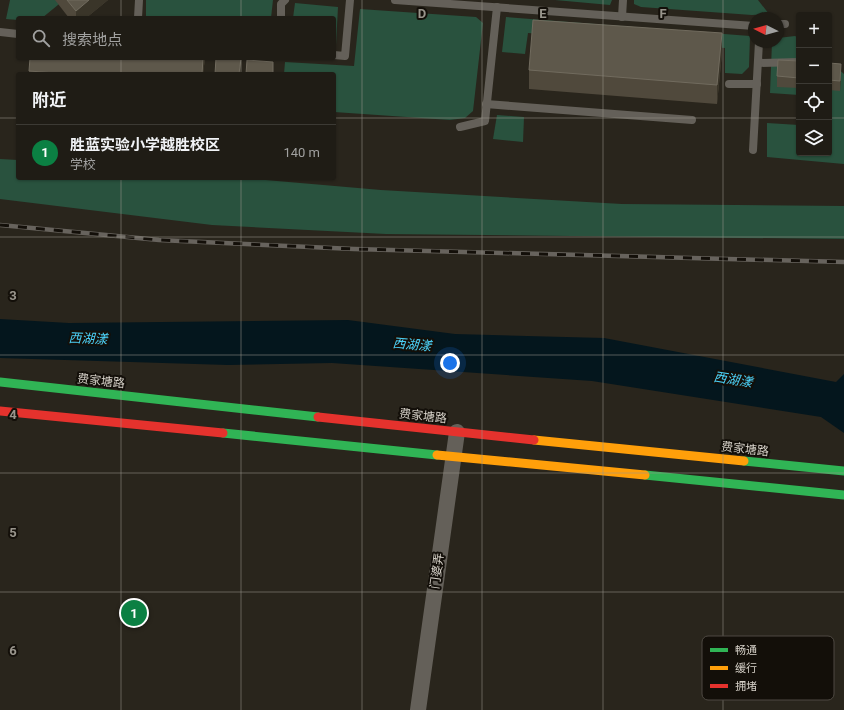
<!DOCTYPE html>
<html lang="zh">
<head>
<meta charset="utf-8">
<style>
  body { margin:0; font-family:Roboto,"Noto Sans SC",sans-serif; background:#27251e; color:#f1f3f6 }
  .controls { position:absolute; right:12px; top:12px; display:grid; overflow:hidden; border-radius:4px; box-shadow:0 1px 3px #0004 }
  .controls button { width:36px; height:36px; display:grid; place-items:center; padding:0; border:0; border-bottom:1px solid #3c3a34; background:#1f1c15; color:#f1f3f6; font:20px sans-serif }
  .compass { position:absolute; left:748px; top:12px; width:36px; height:36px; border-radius:50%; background:#1f1c15; box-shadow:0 1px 3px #0004; rotate:276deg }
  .you { position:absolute; left:450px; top:363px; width:14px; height:14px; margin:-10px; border:3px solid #fff; border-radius:50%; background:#1a73e8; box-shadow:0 0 0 6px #1a73e833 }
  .badge { display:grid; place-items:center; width:26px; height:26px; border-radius:50%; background:#0b8043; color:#fff; font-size:13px; font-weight:700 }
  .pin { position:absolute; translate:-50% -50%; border:2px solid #fff; box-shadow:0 1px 4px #0006 }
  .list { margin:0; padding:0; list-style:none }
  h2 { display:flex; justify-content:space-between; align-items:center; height:52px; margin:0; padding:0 16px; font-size:17px }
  h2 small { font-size:13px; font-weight:400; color:#a1a1a0 }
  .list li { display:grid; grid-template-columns:26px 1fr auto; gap:12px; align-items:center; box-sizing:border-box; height:56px; padding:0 16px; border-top:1px solid #3c3a34 }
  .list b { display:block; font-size:15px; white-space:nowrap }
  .list p { margin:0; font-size:13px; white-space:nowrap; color:#a1a1a0 }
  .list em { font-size:13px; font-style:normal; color:#a1a1a0 }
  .icon { flex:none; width:22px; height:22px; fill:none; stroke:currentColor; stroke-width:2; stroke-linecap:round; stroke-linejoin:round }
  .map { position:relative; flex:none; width:844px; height:710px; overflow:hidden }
  .search { position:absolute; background:#1f1c15; box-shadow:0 1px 3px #0004; left:16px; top:16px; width:320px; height:44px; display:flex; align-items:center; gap:10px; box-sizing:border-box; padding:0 14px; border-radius:4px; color:#a1a1a0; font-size:15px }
  .panel { position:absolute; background:#1f1c15; box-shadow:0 1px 3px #0004; left:16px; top:72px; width:320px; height:108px; border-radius:4px }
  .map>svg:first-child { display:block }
  .green { fill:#29523e }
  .water { fill:#04161d }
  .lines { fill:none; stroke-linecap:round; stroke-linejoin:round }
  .lane { stroke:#646059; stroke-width:8 }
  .street { stroke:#646059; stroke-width:16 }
  .fast { stroke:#30b455; stroke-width:9 }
  .slow { stroke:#ff9f0a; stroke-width:9 }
  .jam { stroke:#e5322d; stroke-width:9 }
  .rail-casing { stroke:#67635d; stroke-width:4.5 }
  .rail { stroke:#130f09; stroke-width:3; stroke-dasharray:9; stroke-linecap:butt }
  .wall { fill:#50493c }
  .shaded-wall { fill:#3a3529 }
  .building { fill:#5e584b; stroke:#716b5e }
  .grid { fill:none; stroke:#99958c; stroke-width:1; stroke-opacity:0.55 }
  .labels { text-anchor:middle; stroke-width:4; stroke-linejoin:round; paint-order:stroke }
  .street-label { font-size:12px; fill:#d6d1c8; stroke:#130f09 }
  .water-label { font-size:13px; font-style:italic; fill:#4bd0f6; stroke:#130f09 }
  .key { fill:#130f09; stroke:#4e4942; stroke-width:1 }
  .key-label { font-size:11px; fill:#d6d1c8 }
  .grid-label { font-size:13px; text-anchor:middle; font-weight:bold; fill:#99958c; stroke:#130f09; stroke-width:4; stroke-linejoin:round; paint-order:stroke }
</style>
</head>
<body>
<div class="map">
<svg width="844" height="710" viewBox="0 0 844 710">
  <rect width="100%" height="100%" fill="#29251c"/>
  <!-- green -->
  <g class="green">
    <polygon points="10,0 64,0 42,18 18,18 18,20 6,19"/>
    <polygon points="146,0 273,0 271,18 146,18"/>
    <polygon points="555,0 612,0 610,5"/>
    <polygon points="634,0 758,0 769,14 752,15 641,7 634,4"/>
    <polygon points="295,3 338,7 336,45 334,45 334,18 293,18"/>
    <polygon points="360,9 476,17 483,23 473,111 465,118 450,120 334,112 334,74 284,74 285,62 354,66"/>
    <polygon points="506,17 750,36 749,67 742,74 725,73 725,48 528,33 525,54 502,52"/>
    <polygon points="795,36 799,38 799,95 770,93 772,42 778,42 778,38"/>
    <polygon points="829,61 844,74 844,164 767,157 767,123 799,125 799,153 829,153"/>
    <polygon points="497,115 524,117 523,142 493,139"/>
    <polygon points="0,159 18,160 18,178 241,178 381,190 622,204 844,206 844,239 386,234 212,225 0,199"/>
  </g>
  <!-- water -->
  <polygon class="water" points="0,319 69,323 348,320 455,334 604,338 836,382 844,374 844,433 821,417 592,381 332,363 228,365 0,358"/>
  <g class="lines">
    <!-- lane -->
    <g class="lane">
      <polyline points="395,0 754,26"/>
      <polyline points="622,17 623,0"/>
      <polyline points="138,18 139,0"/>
      <polyline points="281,18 281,4 285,0"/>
      <polyline points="778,24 785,24"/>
      <polyline points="0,32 18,34"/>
      <polyline points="334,55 345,56 350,0"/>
      <polyline points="758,63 799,62"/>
      <polyline points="729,84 757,84"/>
      <polyline points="486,104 692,120"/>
      <polyline points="460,127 485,121 497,7"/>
      <polyline points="753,150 759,42"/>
    </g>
    <!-- street -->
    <polyline class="street" points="418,710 457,432"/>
    <!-- fast -->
    <g class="fast">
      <polyline points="0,382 318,417"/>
      <polyline points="223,433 437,455"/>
      <polyline points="744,461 844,471"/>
      <polyline points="645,475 844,495"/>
    </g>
    <!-- slow -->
    <g class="slow">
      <polyline points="534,440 744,461"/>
      <polyline points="437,455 645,475"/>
    </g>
    <!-- jam -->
    <g class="jam">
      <polyline points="0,411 223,433"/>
      <polyline points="318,417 534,440"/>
    </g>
    <defs>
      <polyline id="rail" points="0,225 159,240 354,249 844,262"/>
    </defs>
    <!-- rail casing -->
    <use href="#rail" class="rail-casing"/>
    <!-- rail -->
    <use href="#rail" class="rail"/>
  </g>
  <!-- wall -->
  <g class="wall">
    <polygon points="55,0 108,0 86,18 69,18"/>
    <polygon points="722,53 717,104 529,89 529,70"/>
    <polygon points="205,58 203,74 29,74 29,71"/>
    <polygon points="799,61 799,88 777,87 777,76"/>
    <polygon points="829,63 841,74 840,91 829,90"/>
  </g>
  <!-- shaded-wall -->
  <g class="shaded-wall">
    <polygon points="89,0 108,0 86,18 76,18 76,11"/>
    <polygon points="722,33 722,53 717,104 717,85"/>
    <polygon points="203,58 205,58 203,74 202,74"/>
    <polygon points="241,58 242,58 240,74 239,74"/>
    <polygon points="841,64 841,74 840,91 840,81"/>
  </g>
  <!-- building -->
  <g class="building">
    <polygon points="67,0 89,0 76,11"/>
    <polygon points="533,20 722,33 717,85 529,70"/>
    <polygon points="30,58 203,58 202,74 69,74 29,71"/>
    <polygon points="216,58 241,58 239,74 215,74"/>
    <polygon points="247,60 273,62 273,74 246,74"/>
    <polygon points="778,60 799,61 799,78 777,76"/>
    <polygon points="829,63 841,64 840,81 829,80"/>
  </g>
  <!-- grid -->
  <path class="grid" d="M 121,0 L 121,18M 241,0 L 241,18M 362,0 L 362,710M 482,0 L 482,710M 603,0 L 603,710M 723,0 L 723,710M 121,58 L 121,74M 241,58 L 241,74M 0,118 L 18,118M 334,118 L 799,118M 829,118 L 844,118M 121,178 L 121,710M 241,178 L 241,710M 0,237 L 844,237M 0,355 L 844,355M 0,473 L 844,473M 0,592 L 844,592"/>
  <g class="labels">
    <!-- street labels -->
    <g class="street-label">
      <text transform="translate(101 381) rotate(6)" y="4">费家塘路</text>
      <text transform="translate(423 416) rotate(6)" y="4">费家塘路</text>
      <text transform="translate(745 449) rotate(6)" y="4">费家塘路</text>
      <text transform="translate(437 571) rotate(-82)" y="4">门婆弄</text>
    </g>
    <!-- water labels -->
    <g class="water-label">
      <text transform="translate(88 338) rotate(2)" y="5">西湖漾</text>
      <text transform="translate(412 344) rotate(5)" y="5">西湖漾</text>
      <text transform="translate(733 379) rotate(9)" y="5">西湖漾</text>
    </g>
  </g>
  <!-- legend -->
  <rect x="702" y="636" width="132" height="64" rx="6" class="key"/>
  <rect x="710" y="648" width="18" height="4" fill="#30b455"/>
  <rect x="710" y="666" width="18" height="4" fill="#ff9f0a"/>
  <rect x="710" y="684" width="18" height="4" fill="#e5322d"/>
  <g class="key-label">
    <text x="735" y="654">畅通</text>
    <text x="735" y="672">缓行</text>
    <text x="735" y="690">拥堵</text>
  </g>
  <g class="grid-label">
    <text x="422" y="18">D</text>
    <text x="543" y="18">E</text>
    <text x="663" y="18">F</text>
    <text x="13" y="300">3</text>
    <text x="13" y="419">4</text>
    <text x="13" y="537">5</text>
    <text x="13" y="655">6</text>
  </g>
</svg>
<div class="controls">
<button>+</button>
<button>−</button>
<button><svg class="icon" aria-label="locate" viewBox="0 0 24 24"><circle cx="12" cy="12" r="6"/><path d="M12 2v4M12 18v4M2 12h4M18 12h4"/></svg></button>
<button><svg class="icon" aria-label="layers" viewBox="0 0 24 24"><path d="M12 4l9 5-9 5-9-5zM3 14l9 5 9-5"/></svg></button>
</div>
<svg class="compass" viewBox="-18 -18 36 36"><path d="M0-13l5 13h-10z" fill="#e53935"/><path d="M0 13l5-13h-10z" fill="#a1a1a0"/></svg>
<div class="you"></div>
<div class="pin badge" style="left:134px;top:613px">1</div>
<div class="search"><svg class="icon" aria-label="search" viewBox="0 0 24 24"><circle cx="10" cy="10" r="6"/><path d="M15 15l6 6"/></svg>搜索地点</div>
<section class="panel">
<h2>附近<small></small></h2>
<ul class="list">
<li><span class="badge">1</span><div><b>胜蓝实验小学越胜校区</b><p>学校</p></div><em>140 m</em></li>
</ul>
</section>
</div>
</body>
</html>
